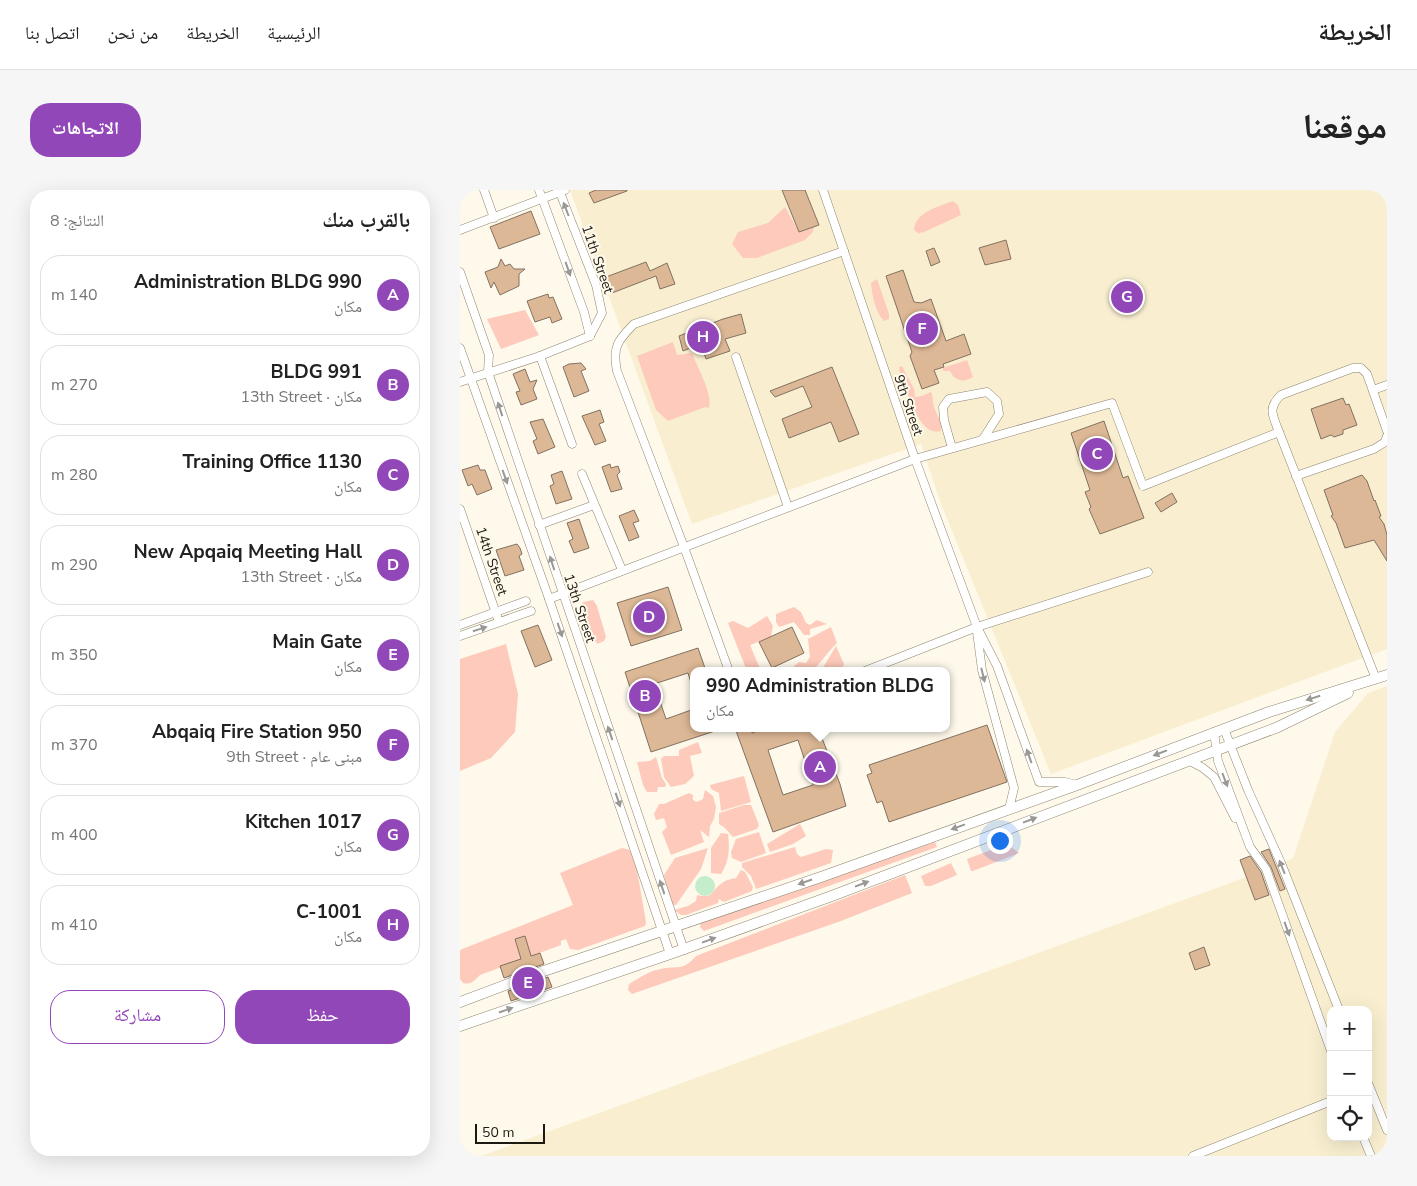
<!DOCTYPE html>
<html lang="ar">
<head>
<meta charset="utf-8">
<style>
  body { margin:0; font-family:"Nunito Sans","Noto Naskh Arabic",sans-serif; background:#f6f6f6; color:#222; direction:rtl }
  .controls { position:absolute; right:15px; bottom:15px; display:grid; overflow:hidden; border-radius:10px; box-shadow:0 5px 20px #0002 }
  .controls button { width:45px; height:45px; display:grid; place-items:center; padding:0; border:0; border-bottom:1px solid #e0e0e0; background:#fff; color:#222; font:25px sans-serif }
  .scale { position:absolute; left:15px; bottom:12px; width:70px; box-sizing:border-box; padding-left:5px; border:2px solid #1c1911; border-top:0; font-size:14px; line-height:18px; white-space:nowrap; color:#1c1911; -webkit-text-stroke:4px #fef9eb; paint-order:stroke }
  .you { position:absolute; left:539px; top:650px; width:18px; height:18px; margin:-12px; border:4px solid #fff; border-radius:50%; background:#1a73e8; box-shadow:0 0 0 8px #1a73e833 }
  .badge { display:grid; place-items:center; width:32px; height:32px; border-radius:50%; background:#9247b9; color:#fff; font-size:16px; font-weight:700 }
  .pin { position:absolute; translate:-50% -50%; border:2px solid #fff; box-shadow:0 1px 5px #0006 }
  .popup { position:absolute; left:230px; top:477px; width:260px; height:65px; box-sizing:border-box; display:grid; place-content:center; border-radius:10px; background:#fff; filter:drop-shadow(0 1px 4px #0005); font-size:16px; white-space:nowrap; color:#767676 }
  .popup b { font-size:19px; color:#222 }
  .popup::after { content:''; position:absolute; left:50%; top:100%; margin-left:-10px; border:10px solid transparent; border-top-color:#fff }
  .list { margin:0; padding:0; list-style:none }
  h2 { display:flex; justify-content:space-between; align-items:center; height:65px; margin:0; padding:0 20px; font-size:21px }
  h2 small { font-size:16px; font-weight:400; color:#767676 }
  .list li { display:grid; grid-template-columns:32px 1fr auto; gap:15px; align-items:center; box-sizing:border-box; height:80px; margin:0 10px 10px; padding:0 10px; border:1px solid #e0e0e0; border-radius:20px }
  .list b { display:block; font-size:19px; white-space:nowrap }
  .list p { margin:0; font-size:16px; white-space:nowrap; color:#767676 }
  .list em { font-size:16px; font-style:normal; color:#767676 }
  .actions { display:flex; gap:10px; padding:15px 20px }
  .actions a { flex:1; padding:11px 0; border:1px solid #9247b9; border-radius:20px; text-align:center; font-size:18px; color:#9247b9 }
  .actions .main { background:#9247b9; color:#fff }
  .icon { flex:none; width:28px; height:28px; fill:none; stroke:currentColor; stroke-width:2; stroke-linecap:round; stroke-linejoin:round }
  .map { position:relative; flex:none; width:927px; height:966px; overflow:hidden; direction:ltr; border-radius:20px }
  header { display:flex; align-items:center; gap:30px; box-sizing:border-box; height:70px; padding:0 25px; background:#fff; border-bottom:1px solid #e0e0e0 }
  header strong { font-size:24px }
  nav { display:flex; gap:28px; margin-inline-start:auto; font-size:18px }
  .intro { display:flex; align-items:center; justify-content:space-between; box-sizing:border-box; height:120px; padding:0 30px }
  h1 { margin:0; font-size:35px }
  .button { padding:12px 22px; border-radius:20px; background:#9247b9; color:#fff; font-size:18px; font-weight:700 }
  main { display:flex; gap:30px; padding:0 30px }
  aside { flex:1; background:#fff; border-radius:20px; box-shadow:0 5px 20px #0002 }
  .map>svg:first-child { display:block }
  .built { fill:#f9efd0; fill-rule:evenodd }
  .green { fill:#fdcabb }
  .water { fill:#c4edcb }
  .building { fill:#ddb896; stroke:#827161; fill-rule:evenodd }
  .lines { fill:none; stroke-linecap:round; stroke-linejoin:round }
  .street-casing { stroke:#8c8570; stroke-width:9 }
  .secondary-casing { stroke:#8c8570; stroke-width:11 }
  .street { stroke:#fff; stroke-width:8 }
  .secondary { stroke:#fff; stroke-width:10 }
  .oneway { fill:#999894 }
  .labels { text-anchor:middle; stroke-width:4; stroke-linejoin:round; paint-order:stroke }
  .street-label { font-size:14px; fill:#1c1911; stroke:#fef9eb }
</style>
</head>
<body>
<header>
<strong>الخريطة</strong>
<nav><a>الرئيسية</a><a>الخريطة</a><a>من نحن</a><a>اتصل بنا</a></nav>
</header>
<div class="intro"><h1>موقعنا</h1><a class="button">الاتجاهات</a></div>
<main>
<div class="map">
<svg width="927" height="966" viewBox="0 0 927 966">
  <rect width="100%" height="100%" fill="#fef9eb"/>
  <!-- built -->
  <g class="built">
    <polygon points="110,0 927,0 927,459 591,584 481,314 461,254 232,334"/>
    <path d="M 927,496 L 927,966 L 21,966 L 773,692 L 833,668 L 875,542 L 908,503 ZM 871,820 L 908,820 L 908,947 L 871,947 Z"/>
  </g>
  <!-- green -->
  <g class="green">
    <path d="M 493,11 L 498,15 L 501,25 L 462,43 L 460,42 L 459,44 L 454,40 C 455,22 478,17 493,11 Z"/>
    <polygon points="325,17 339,42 354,37 353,42 345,50 297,68 283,68 272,54 278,42 308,33"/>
    <path d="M 417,89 L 429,124 L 429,129 L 424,131 C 415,122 412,105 411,93 Z"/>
    <polygon points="65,120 79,145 41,159 27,129"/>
    <path d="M 213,152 L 217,165 L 232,163 C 237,177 253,203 249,218 L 245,217 L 208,231 L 196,220 L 177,166 Z"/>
    <path d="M 507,170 L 513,187 C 504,193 494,191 490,181 L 483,181 L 483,178 Z"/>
    <path d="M 442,176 L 454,199 L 455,207 L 462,206 L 471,202 C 474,208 472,212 474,217 C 477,226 483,232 481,241 C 475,242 471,242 466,237 C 454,226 446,199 440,184 L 439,177 Z"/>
    <polygon points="133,410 137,416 146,447 144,451 137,454 120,418 123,412"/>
    <polygon points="334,417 341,422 346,433 350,435 357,430 367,434 350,439 350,445 344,445 334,432 319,437 316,432 316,424"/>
    <polygon points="307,426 313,436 311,447 290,455 301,481 287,481 268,433 273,431 288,438"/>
    <path d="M 371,437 L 377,453 C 367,462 362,472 352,481 L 338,481 L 334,476 L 339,472 L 346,473 L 350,467 L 348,449 Z"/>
    <polygon points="46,454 58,504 55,542 31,568 0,581 0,469"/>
    <polygon points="376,456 384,474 382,479 358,481 364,476"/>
    <polygon points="238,552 242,563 230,566 234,586 225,594 211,597 204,587 201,569 204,566 219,566 219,560"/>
    <polygon points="196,567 202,588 206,594 205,597 198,597 197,602 187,602 183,595 177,572 190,571"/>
    <polygon points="284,586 291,612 261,621 259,603 251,599 250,595"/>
    <polygon points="245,600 253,606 256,617 254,629 250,636 249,647 240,640 244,652 211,665 202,642 207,637 204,628 196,630 194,624 199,614 204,614 229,603 233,605 233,610 237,612 243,609"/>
    <polygon points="284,615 291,615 299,635 297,639 273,647 265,638 259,634 259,623"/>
    <polygon points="340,634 346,646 333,654 310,662 307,654"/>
    <polygon points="299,642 306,663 281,672 272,668 271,662 276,649"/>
    <path d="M 261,643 L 268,644 C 270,660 269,671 261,684 L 251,683 L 251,658 Z"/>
    <polygon points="475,652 477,657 244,741 240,737 241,732"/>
    <polygon points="547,654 559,663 513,681 511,681 507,669"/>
    <polygon points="335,657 337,664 341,667 366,659 373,660 371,673 296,699 291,686 282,677 282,673"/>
    <path d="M 162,658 L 170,660 L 177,680 L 186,732 L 185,736 L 118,760 L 110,759 L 106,749 L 101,751 L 101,755 L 20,785 C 14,791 11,795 3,793 L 0,789 L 0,760 L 113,715 L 100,683 Z"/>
    <polygon points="248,658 241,679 216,715 211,715 204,685 215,668"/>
    <polygon points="491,673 497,685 471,696 465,696 461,686"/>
    <path d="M 281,680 L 285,682 L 293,697 L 292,701 L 264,712 L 259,709 L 258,713 L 226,725 L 221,725 L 214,720 L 228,716 L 236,711 L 237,705 C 255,709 250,701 261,694 C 265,690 271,689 276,688 Z"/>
    <path d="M 445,685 L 452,703 L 381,731 L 172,804 L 168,800 L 169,794 C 179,788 189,781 201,779 C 218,775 222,782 236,766 Z"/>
  </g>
  <!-- water -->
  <circle class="water" cx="245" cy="696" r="10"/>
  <!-- building -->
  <g class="building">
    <polygon points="136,0 167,0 167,1 134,13 129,3"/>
    <polygon points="322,0 345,0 359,35 339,42"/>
    <polygon points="71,21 80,44 39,59 30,37"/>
    <polygon points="546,50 551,69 525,75 519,58"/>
    <polygon points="474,58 480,72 471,76 466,61"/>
    <polygon points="41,69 45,76 50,74 54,79 65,79 59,84 59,96 40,105 34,92 31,98 25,82 38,77"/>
    <polygon points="186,72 190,81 207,73 215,94 200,99 196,86 152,103 146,87"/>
    <polygon points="443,80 454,112 461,113 471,109 486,151 504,144 511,164 483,174 484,177 474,180 479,193 462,199 450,166 452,162 426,86"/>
    <polygon points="674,96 679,110 660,117 655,103"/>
    <polygon points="88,104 89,108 93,107 102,129 92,133 90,127 75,132 67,111"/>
    <polygon points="281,124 286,143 265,149 270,161 246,169 242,157 238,159 235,156 223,161 219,146 263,129"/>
    <polygon points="121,173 126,179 121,181 129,201 114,207 103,177 109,174"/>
    <polygon points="372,177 399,244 379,252 371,232 329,248 322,229 352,217 343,196 315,207 310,201"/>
    <polygon points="65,179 70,192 77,190 73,199 77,209 61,215 56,202 60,201 53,184"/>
    <polygon points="883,208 886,215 889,214 897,235 883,240 883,244 874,247 871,245 861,249 851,219"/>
    <polygon points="140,220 144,232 139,234 146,251 135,255 122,226"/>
    <polygon points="83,229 95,257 78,264 73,251 77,249 70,232"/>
    <polygon points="644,231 663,288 668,286 684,328 640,344 629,319 631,317 625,302 630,300 611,243"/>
    <polygon points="150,274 151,278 158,276 160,282 157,285 162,299 151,302 142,277"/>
    <polygon points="18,275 20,280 25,280 32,299 17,305 12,294 8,296 2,280"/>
    <polygon points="102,281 112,309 96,314 90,296 94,294 91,285"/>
    <polygon points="902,285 907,291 914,311 915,310 921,326 919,327 924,334 927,345 927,371 914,350 885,358 876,333 871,326 873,325 864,300"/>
    <polygon points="712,303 717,312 701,322 695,313"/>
    <polygon points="174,320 179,331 173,333 179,347 169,351 159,326"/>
    <polygon points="119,329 129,358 114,363 109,351 113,349 107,333"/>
    <polygon points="57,354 60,358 62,364 59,366 64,380 45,386 36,360"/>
    <polygon points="208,397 222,440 171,456 157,413"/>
    <polygon points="78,435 92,470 75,477 61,441"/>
    <polygon points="332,437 344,463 312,478 299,452"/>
    <polygon points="238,458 246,481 234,481 234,496 232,496 228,483 194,494 206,529 234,519 234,538 258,538 258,540 191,562 165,482"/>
    <polygon points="527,535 547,592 429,632 422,611 417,613 407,585 412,583 409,575"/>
    <path d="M 275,538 L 291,538 L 292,543 L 304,538 L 358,538 L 380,594 L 386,616 L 313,642 ZM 338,550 L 353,595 L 323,605 L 308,560 Z"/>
    <polygon points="809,659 825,699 820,701 811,677 801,662"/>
    <polygon points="790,666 801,682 809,705 795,710 780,670"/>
    <polygon points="65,746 71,766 80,763 84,774 44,788 40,776 61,769 55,749"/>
    <polygon points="744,757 750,775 735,780 729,763"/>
    <polygon points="88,787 92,797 51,811 48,801"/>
  </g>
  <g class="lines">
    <defs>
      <g id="street">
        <polyline points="24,0 34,28"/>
        <polyline points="79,0 124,122 130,146"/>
        <polyline points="99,0 136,95 142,123 130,146"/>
        <polyline points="363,0 455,269 517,437 537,476 579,592 605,592 617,595"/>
        <polyline points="0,40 105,0"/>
        <polyline points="0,82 29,165 28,182 224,760"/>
        <polyline points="0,158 87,403 210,764"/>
        <polyline points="80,166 112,254"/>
        <polyline points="276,167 328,317"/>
        <polyline points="0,192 80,166 130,146"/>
        <polyline points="913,200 927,195"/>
        <polyline points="492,258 484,230 483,217 489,209 527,202 537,211 539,224 523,249"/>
        <polyline points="122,284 162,380"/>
        <polyline points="836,286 914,259 925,252 927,246"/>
        <polyline points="0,319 39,432"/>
        <polyline points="79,335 134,315"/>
        <polyline points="89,409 455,269 652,213 683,296 819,242"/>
        <polyline points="0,435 66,411"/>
        <polyline points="517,442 522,480 554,598 549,619"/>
        <polyline points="0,446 71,421"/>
        <path d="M 269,481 L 224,357 L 157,181 C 152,157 158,150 174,134 L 384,61"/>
        <polyline points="405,481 517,437 688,382"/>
        <path d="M 916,489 L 819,242 C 813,226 807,218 821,205 L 893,178 L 901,178 L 907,184 L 927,241"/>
        <polyline points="764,539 788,600 821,673 879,820"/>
        <polyline points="754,542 758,571 790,657 806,679 871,861"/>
        <polyline points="730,571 743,578 754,587 775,628"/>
        <polyline points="908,893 927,940"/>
        <polyline points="903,947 911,966"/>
        <polyline points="733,966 871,911"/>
      </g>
      <g id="secondary">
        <polyline points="0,812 72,785 361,687 617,595 809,522 927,485"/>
        <polyline points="0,836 210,764 369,707 818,537 888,503"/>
      </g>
    </defs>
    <!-- street casing -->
    <use href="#street" class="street-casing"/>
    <!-- secondary casing -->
    <use href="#secondary" class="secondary-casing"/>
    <!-- street -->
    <use href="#street" class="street"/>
    <!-- secondary -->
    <use href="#secondary" class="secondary"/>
  </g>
  <!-- one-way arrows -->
  <defs><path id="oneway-solid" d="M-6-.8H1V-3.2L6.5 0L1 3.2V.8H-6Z" transform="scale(1.25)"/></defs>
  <g class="oneway">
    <use href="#oneway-solid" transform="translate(106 19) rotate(-111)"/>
    <use href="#oneway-solid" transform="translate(108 79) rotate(70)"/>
    <use href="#oneway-solid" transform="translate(40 219) rotate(-108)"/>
    <use href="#oneway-solid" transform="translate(45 287) rotate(70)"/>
    <use href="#oneway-solid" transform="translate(92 373) rotate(-108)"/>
    <use href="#oneway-solid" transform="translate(20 439) rotate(-18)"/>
    <use href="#oneway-solid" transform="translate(100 440) rotate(71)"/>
    <use href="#oneway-solid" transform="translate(523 485) rotate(76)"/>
    <use href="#oneway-solid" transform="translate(853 508) rotate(163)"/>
    <use href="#oneway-solid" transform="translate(150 543) rotate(-109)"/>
    <use href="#oneway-solid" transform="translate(700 563) rotate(159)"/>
    <use href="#oneway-solid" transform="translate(569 566) rotate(-110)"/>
    <use href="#oneway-solid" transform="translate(765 590) rotate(69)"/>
    <use href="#oneway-solid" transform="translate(158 610) rotate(71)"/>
    <use href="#oneway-solid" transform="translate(570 630) rotate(-21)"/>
    <use href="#oneway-solid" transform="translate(498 637) rotate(160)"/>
    <use href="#oneway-solid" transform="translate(822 677) rotate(-112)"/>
    <use href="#oneway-solid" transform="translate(345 692) rotate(161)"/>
    <use href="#oneway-solid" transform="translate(402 694) rotate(-21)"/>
    <use href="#oneway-solid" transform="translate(202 697) rotate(-109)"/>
    <use href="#oneway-solid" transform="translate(827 739) rotate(70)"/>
    <use href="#oneway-solid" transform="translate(249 750) rotate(-20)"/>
    <use href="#oneway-solid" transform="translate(46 820) rotate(-19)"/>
  </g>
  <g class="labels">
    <!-- street labels -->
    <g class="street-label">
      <text transform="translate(138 69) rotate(71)" y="5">11th Street</text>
      <text transform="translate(449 215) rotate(71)" y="5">9th Street</text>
      <text transform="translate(32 371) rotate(71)" y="5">14th Street</text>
      <text transform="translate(120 418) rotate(71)" y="5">13th Street</text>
    </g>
  </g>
</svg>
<div class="controls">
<button>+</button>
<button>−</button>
<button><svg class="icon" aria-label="locate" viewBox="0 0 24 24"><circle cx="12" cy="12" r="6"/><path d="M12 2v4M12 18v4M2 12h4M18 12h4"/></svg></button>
</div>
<div class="scale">50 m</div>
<div class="you"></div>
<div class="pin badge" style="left:360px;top:577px">A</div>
<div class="popup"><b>990 Administration BLDG</b>مكان</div>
<div class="pin badge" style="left:185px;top:506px">B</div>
<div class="pin badge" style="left:637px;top:264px">C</div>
<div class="pin badge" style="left:189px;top:427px">D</div>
<div class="pin badge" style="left:68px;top:793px">E</div>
<div class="pin badge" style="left:462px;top:139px">F</div>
<div class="pin badge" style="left:667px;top:107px">G</div>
<div class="pin badge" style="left:243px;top:147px">H</div>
</div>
<aside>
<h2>بالقرب منك<small>النتائج: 8</small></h2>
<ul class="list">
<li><span class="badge">A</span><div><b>990 Administration BLDG</b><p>مكان</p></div><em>140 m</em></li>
<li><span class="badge">B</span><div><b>991 BLDG</b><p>مكان · 13th Street</p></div><em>270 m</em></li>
<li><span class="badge">C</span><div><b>1130 Training Office</b><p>مكان</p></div><em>280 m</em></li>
<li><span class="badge">D</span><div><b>New Apqaiq Meeting Hall</b><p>مكان · 13th Street</p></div><em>290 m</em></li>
<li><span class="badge">E</span><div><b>Main Gate</b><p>مكان</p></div><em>350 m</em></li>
<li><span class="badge">F</span><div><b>950 Abqaiq Fire Station</b><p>مبنى عام · 9th Street</p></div><em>370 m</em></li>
<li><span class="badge">G</span><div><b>1017 Kitchen</b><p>مكان</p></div><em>400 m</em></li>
<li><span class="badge">H</span><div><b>C-1001</b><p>مكان</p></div><em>410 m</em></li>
</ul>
<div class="actions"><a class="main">حفظ</a><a>مشاركة</a></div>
</aside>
</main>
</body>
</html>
